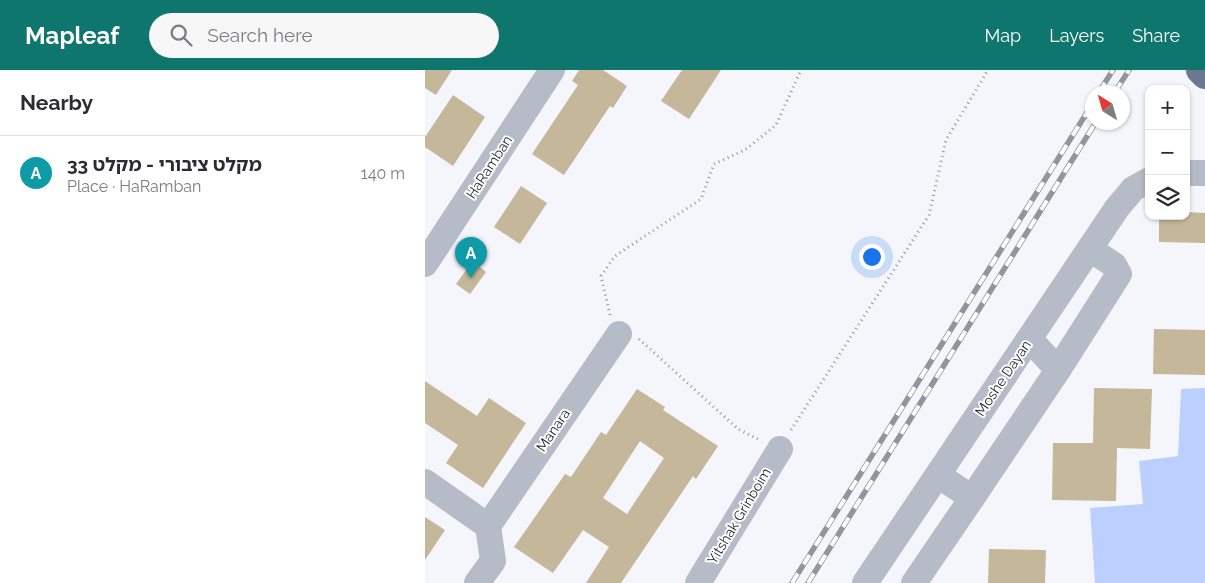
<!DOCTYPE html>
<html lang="en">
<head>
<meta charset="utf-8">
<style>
  body { margin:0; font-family:Raleway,"Noto Sans Hebrew",sans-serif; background:#f7f7f7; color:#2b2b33 }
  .controls { position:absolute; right:15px; top:15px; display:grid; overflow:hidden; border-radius:10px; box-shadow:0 1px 4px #0004 }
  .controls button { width:45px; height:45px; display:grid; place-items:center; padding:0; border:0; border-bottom:1px solid #e1e1e2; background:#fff; color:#2b2b33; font:25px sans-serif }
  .compass { position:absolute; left:660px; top:15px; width:45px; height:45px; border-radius:50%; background:#fff; box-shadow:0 1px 4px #0004; rotate:323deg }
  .you { position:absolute; left:446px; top:186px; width:18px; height:18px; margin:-12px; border:4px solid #fff; border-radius:50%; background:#1a73e8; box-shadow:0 0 0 8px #1a73e833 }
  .badge { display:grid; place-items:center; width:32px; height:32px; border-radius:50%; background:#0f766e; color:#fff; font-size:16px; font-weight:700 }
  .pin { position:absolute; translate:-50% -41px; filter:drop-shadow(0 1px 2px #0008) }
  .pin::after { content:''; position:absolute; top:26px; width:18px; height:15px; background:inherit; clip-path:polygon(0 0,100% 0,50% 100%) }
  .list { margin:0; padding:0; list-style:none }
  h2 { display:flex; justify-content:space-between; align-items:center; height:65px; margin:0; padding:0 20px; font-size:21px }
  h2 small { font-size:16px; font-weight:400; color:#7c7c81 }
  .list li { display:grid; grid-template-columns:32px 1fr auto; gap:15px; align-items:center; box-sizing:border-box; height:75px; padding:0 20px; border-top:1px solid #e1e1e2 }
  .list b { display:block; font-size:19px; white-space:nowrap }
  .list p { margin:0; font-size:16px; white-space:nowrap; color:#7c7c81 }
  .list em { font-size:16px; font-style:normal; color:#7c7c81 }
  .icon { flex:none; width:28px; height:28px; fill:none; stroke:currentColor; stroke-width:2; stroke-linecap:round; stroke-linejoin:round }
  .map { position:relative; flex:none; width:780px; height:513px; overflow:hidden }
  header { display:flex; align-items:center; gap:30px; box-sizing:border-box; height:70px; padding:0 25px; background:#0f766e; color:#fff }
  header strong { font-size:24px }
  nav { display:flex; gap:28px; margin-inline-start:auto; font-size:18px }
  .search { width:350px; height:45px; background:#f7f7f7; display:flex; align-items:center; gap:12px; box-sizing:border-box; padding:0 18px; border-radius:28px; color:#7c7c81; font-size:19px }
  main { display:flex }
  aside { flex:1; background:#fff }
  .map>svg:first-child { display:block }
  .green { fill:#bcd0ff }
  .building { fill:#c4b79a; fill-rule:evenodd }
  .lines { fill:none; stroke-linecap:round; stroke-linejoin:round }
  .path { stroke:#92969e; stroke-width:3; stroke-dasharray:1 4; stroke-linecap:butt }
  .minor { stroke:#b6bbc8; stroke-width:26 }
  .highway { stroke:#6c7791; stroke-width:28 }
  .rail-casing { stroke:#92959d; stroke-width:5.5 }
  .rail { stroke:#fff; stroke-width:4; stroke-dasharray:11; stroke-linecap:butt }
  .labels { text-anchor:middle; stroke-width:4; stroke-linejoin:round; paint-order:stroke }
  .street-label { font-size:14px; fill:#222732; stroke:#fff }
</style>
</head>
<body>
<header>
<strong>Mapleaf</strong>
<div class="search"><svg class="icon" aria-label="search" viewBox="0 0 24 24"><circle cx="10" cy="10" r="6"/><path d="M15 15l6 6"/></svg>Search here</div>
<nav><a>Map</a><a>Layers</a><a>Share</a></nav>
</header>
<main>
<aside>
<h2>Nearby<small></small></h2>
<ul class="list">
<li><span class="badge" style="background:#0f9aa8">A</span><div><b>מקלט ציבורי - מקלט 33</b><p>Place · HaRamban</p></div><em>140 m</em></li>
</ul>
</aside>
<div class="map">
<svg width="780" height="513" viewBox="0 0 780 513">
  <rect width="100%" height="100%" fill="#f4f6fc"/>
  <!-- green -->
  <polygon class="green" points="780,318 780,513 670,513 665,438 718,434 714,391 753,386 756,319"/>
  <!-- building -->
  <g class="building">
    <polygon points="0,0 27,0 11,25 0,18"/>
    <polygon points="154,0 178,0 202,16 188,38 185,36 139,105 107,84 153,15 147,11"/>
    <polygon points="257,0 296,0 264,49 236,31"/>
    <polygon points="28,25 60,47 28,96 0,77 0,67"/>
    <polygon points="96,116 122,133 95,174 69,157"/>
    <polygon points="761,142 780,143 780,173 734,172 734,146 761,146"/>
    <polygon points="48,191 61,202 45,224 31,214"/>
    <polygon points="729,259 780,260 780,305 728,304"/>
    <polygon points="0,311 52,346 64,328 101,353 58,418 21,393 33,375 0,353"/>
    <polygon points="669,318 727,319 725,379 692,378 691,431 627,430 628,373 668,373"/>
    <path d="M 212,319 L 240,337 L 238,340 L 293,376 L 271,409 L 268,406 L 196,513 L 161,513 L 184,477 L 158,460 L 128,503 L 89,477 L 140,404 L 146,407 L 176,362 L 181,365 ZM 215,371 L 239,388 L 202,444 L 178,428 Z"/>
    <polygon points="0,447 20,460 0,490"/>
    <polygon points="564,479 621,480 620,513 563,513"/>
  </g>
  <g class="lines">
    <!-- path -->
    <g class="path">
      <polyline points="185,245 176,206 190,186 276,129 289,94 320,80 351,55 376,0"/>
      <polyline points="214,269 313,359 335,370"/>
      <polyline points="366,360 504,145 521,70 563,0"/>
    </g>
    <!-- minor -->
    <g class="minor">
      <polyline points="761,103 780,103"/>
      <polyline points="0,194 127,0"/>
      <polyline points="633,300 694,204 689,195 665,179"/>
      <polyline points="0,412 63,456"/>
      <polyline points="547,428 633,300 612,277 603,271"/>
      <polyline points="52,513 68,491 63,456 194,264"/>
      <polyline points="273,513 355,379"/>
      <polyline points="440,513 692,138 708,119 724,110"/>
      <polyline points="489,513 547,428 513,405"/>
    </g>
    <!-- highway -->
    <polyline class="highway" points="775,0 780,5"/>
    <defs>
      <g id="rail">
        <polyline points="674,22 688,0"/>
        <polyline points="690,22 704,0"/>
        <polyline points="367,513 668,33"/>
        <polyline points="383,513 671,52"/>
      </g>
    </defs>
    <!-- rail casing -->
    <use href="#rail" class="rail-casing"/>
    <!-- rail -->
    <use href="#rail" class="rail"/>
  </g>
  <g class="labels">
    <!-- street labels -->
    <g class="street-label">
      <text transform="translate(64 97) rotate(-57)" y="5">HaRamban</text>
      <text transform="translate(578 308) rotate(-56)" y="5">Moshe Dayan</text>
      <text transform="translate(128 360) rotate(-56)" y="5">Manara</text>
      <text transform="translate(314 446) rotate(-59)" y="5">Yitshak Grinboim</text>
    </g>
  </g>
</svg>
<div class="controls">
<button>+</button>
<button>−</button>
<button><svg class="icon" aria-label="layers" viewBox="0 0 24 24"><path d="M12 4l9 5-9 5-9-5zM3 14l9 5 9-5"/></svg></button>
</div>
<svg class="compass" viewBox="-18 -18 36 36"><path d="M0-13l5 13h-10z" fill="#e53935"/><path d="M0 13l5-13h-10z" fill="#7c7c81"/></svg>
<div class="you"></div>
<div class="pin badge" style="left:46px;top:208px;background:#0f9aa8">A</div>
</div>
</main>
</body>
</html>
